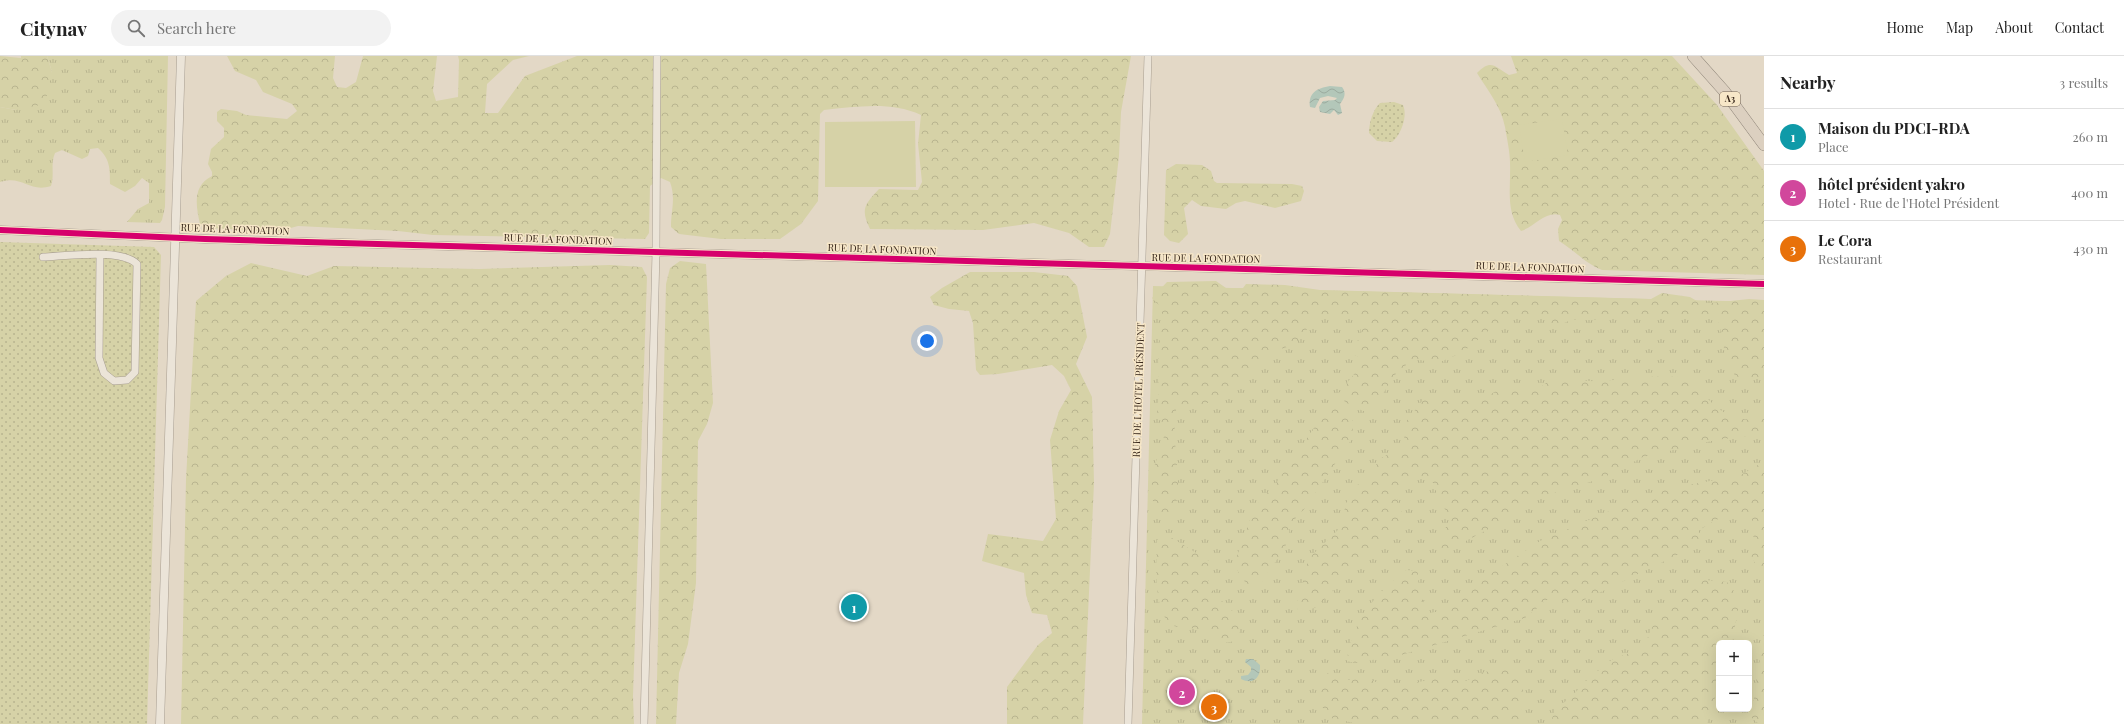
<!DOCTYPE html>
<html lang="en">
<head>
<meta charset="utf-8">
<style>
  body { margin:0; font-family:"Playfair Display",serif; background:#f2f2f2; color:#222 }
  .controls { position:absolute; right:12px; bottom:12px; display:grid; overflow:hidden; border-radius:6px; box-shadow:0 4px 16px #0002 }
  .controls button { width:36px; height:36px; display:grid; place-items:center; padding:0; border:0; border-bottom:1px solid #e0e0e0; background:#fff; color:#222; font:20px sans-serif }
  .you { position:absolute; left:927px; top:285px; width:14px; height:14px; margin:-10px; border:3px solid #fff; border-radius:50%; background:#1a73e8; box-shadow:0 0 0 6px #1a73e833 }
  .badge { display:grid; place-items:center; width:26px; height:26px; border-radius:50%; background:#726456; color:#fff; font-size:13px; font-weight:700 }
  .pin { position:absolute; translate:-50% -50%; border:2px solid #fff; box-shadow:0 1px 4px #0006 }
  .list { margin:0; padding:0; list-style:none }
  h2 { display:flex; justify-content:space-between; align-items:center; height:52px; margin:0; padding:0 16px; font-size:17px }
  h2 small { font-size:13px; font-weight:400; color:#767676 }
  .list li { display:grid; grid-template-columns:26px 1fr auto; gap:12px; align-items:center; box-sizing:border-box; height:56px; padding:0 16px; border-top:1px solid #e0e0e0 }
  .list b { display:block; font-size:15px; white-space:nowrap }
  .list p { margin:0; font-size:13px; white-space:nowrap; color:#767676 }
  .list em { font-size:13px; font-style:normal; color:#767676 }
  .icon { flex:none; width:22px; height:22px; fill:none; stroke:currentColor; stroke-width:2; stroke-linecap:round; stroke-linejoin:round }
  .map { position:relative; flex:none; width:1764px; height:668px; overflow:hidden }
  header { display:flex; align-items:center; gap:24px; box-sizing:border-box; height:56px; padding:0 20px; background:#fff; border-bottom:1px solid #e0e0e0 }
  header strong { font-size:19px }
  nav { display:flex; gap:22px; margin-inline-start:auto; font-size:14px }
  .search { width:280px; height:36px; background:#f2f2f2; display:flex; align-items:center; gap:10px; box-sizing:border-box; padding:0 14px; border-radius:22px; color:#767676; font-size:15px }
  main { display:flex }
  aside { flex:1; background:#fff }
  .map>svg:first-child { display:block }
  .grass { fill:url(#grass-tufts); fill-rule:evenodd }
  .forest { fill:url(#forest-crowns) }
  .park { fill:url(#park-dots) }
  .pitch { fill:#d6d2a7 }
  .water { fill:url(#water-waves) }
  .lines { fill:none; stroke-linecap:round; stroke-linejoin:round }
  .minor-casing { stroke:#a79d90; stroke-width:8 }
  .tertiary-casing { stroke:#a79d90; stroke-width:9 }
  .trunk-casing { stroke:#8d8377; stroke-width:12 }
  .minor { stroke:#ebe4d8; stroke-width:7 }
  .tertiary { stroke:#ebe4d8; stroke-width:8 }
  .trunk { stroke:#dcd0c0; stroke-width:11 }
  .cycleway-casing { stroke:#f7e7c8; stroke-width:8 }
  .cycleway { stroke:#d6006c; stroke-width:6 }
  .labels { text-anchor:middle; stroke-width:3; stroke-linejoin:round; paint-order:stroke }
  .shield { fill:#f7e7c8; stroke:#6f5f4e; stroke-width:1 }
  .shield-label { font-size:9px; font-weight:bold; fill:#352519 }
  .street-label { font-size:10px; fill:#352519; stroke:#f7e7c8 }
</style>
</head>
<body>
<header>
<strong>Citynav</strong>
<div class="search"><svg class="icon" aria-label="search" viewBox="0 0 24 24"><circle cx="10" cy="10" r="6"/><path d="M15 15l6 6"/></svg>Search here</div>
<nav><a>Home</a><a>Map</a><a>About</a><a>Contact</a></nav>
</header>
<main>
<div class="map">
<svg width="1764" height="668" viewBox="0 0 1764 668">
  <defs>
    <pattern id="grass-tufts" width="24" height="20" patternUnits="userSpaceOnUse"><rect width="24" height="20" fill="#d6d2a7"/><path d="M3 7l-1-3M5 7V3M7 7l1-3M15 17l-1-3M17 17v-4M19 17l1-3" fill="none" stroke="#b8b48f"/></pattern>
    <pattern id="forest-crowns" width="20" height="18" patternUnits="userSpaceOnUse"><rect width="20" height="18" fill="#d6d2a7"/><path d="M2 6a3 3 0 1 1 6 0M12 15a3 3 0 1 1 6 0" fill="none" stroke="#b8b48f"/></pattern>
    <pattern id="park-dots" width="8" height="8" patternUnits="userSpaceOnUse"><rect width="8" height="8" fill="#d6d2a7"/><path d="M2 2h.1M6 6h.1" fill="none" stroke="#b8b48f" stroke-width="1.8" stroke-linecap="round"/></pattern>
    <pattern id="water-waves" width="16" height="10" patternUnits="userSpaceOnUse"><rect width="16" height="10" fill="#b3c7b9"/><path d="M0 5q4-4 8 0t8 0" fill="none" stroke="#9bab9e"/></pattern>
  </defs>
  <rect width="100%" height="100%" fill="#e3d8c6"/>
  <!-- grass -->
  <g class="grass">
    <path d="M 47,0 L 168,0 L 165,151 L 162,164 L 160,167 L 127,166 L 138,153 L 149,147 L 149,127 L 142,122 L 135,130 L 125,136 L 110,128 C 110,112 110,103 98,92 L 90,93 L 88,100 L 82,103 L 62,94 L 55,97 C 50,109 55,118 51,130 C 29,137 23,119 0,126 L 0,51 L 16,54 L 52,16 Z"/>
    <path d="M 1153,230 L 1764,246 L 1764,668 L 1142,668 ZM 1719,587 L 1749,587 L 1749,653 L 1719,653 Z"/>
  </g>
  <!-- forest -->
  <g class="forest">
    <polygon points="0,0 21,2 21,0 47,0 52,16 45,48 16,54 0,51"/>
    <path d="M 227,0 L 335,0 L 333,22 L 337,31 L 346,32 L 356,26 L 363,0 L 437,0 L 433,35 L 436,45 L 458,41 L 459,4 L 458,0 L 529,0 L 513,4 L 487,28 L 485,57 L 498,57 L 525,20 L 577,0 L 1131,0 L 1121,56 L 1119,100 L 1110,178 L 1104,191 L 1089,191 L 1069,177 L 1034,167 L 983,174 L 870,173 C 860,153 865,148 879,133 L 918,134 L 922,126 L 918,88 L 921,59 C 890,45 857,51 824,54 L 820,58 L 818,145 L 801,168 L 780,183 L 721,183 L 679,178 L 671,171 C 671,153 676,143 670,126 L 661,122 L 650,130 L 649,177 L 645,183 L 433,179 L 398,175 L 298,170 L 276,176 L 212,172 L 200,168 C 196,150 192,130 212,120 L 212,116 L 208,108 L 211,93 L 224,81 L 224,72 L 217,65 L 217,56 L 221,53 L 237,55 L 246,59 L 287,63 L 297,55 L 292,48 L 263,36 L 256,24 L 235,15 Z"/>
    <path d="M 1511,0 L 1672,0 L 1717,49 L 1764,115 L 1764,219 L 1602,214 C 1586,208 1574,194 1559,185 L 1558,173 L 1562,164 L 1560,159 C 1545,155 1536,170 1521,175 C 1505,155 1511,132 1510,107 C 1510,96 1507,83 1505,71 C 1501,50 1488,35 1477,17 C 1491,3 1494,10 1509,19 L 1517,17 Z"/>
    <polygon points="1176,108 1202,109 1211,115 1214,125 1217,127 1292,128 1302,130 1304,135 1301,145 1275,152 1245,145 1236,147 1226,153 1201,150 1192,144 1184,152 1188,178 1179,187 1170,185 1164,179 1166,114"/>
    <polygon points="680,205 706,208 713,347 707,368 698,385 696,527 688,588 679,617 676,668 656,668 666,228 670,212"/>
    <polygon points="251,207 307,220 334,210 479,213 610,209 642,211 647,221 633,640 634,668 181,668 186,423 196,245 226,220"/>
    <polygon points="970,216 1034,216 1068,220 1077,230 1087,281 1076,308 1092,341 1094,427 1083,668 1007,668 1007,631 1038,589 1052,577 1047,559 1032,557 1026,539 1024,517 982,505 988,478 1043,485 1056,463 1050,384 1059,355 1071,334 1064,320 1052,309 998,318 980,319 976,314 973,267 969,255 949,253 934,249 930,241 942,232"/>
    <path d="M 1216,225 L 1226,232 L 1243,232 L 1246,228 L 1285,229 L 1320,234 L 1651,243 L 1662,237 L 1690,241 L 1702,248 L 1749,243 L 1764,244 L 1764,320 C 1720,335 1728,294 1718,264 L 1706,258 L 1683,263 L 1671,258 L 1639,263 L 1619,261 L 1598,264 L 1571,264 L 1562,268 L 1551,268 L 1543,262 L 1519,261 L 1498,267 L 1463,296 L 1438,307 L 1414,303 L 1397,316 L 1373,353 L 1366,356 C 1357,352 1342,348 1339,337 L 1359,312 L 1361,306 L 1359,301 L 1350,297 L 1352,289 L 1362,281 L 1359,263 L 1318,262 L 1310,264 C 1306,282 1293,291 1276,294 L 1271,301 L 1206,348 L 1178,349 C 1170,363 1179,414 1178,433 C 1178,442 1175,451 1173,460 L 1165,465 L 1160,461 L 1153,446 L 1151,419 L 1164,384 L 1162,367 L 1157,358 L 1159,332 L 1158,299 L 1162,268 L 1162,252 L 1152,242 L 1167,226 Z"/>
    <path d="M 1554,321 C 1569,322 1585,326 1600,325 C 1621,324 1670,317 1688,323 C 1698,327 1701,334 1707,342 C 1722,359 1743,369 1764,360 L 1764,378 L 1716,384 L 1643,401 L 1603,422 L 1531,444 L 1487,474 L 1452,492 L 1442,493 L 1438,485 L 1450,464 C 1445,447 1435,449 1436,429 L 1425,421 L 1403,429 L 1397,438 L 1398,447 L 1405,463 L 1401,472 L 1343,524 L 1317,551 L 1307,555 L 1298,554 L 1297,546 L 1303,528 L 1305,511 L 1313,498 L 1339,473 L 1347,445 L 1355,432 L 1360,426 L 1375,418 L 1377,404 L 1401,392 L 1404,387 L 1405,367 L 1423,344 L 1488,340 L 1501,332 L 1531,332 L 1542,330 Z"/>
    <polygon points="1329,350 1337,350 1352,360 1353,381 1306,451 1295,463 1289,473 1289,482 1284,493 1261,527 1250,530 1243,524 1236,512 1237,500 1254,452 1277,426"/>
    <path d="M 1758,409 L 1764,409 L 1764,515 C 1742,498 1754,494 1754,473 C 1754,469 1752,465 1751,461 C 1730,455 1715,463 1698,475 L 1702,482 L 1698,489 L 1580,546 L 1564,547 L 1553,539 L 1525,562 L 1401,599 L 1355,607 L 1347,605 C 1351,566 1376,537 1406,514 L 1418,515 C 1417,528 1422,547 1430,557 L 1441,555 L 1459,539 L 1540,485 L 1658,434 L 1739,420 Z"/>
    <path d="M 1169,480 L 1209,505 C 1208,513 1206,525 1211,532 C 1223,552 1244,553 1239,581 L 1231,586 L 1222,587 C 1206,570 1199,574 1178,571 C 1151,567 1157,503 1157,484 Z"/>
    <polygon points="1704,524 1727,526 1740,543 1732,587 1719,587 1719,629 1707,668 1550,668 1555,654 1572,640 1589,622 1613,603 1643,592 1659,556 1676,540"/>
    <polygon points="1764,577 1764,668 1759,668 1751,661"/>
    <polygon points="1503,611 1518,613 1523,633 1521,653 1524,668 1359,668 1326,661 1319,641 1319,622 1325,617 1332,618 1348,624 1369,622 1381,629 1393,631 1439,622 1466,625 1482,617"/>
  </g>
  <!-- park -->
  <g class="park">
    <path d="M 1394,46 L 1403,49 C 1408,60 1401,79 1392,86 L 1377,85 L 1369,77 C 1369,66 1373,54 1380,47 Z"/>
    <polygon points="0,186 154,191 161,199 147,668 0,668"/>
  </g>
  <!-- pitch -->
  <g class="pitch">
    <polygon points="1562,63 1568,99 1525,106 1519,69"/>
    <polygon points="915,65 916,131 825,131 825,66"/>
  </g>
  <!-- water -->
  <g class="water">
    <path d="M 1330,30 L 1342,31 C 1347,37 1344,43 1340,48 L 1342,57 L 1338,59 L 1334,54 L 1330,58 L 1320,56 L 1319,51 L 1323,45 L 1335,44 L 1337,42 L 1328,40 L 1320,42 L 1315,52 L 1310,51 C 1308,37 1317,32 1330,30 Z"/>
    <path d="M 1246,603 L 1253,603 L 1260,609 C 1261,622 1253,629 1241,623 L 1241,620 L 1248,619 L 1251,615 L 1251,611 L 1245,606 Z"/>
  </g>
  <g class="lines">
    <defs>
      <g id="minor">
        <path d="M 43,201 C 66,200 121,192 137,208 L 135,316 L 127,324 L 114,325 L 104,317 L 99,302 L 100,199"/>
        <polyline points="644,668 656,196 657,0"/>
        <polyline points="1128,668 1148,0"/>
      </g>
      <g id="tertiary">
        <polyline points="0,174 205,183 1764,228"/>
        <path d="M 160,668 C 165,445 176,223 181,0"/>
      </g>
      <polyline id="trunk" points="1693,0 1725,36 1764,89"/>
    </defs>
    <!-- minor casing -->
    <use href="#minor" class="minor-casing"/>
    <!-- tertiary casing -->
    <use href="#tertiary" class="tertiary-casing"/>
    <!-- trunk casing -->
    <use href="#trunk" class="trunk-casing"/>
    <!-- minor -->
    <use href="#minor" class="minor"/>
    <!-- tertiary -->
    <use href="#tertiary" class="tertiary"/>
    <!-- trunk -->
    <use href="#trunk" class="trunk"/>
    <defs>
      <polyline id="cycleway" points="0,174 205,183 1764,228"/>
    </defs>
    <!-- cycleway casing -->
    <use href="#cycleway" class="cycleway-casing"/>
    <!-- cycleway -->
    <use href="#cycleway" class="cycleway"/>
  </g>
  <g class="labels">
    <!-- shield labels -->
    <rect class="shield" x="1720" y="36" width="20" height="14" rx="3"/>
    <g class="shield-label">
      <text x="1730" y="46">A3</text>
    </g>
    <!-- street labels -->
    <g class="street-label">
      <text transform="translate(235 173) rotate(2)" y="4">RUE DE LA FONDATION</text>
      <text transform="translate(558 183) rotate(2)" y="4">RUE DE LA FONDATION</text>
      <text transform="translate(882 193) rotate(2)" y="4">RUE DE LA FONDATION</text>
      <text transform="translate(1206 202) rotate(1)" y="4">RUE DE LA FONDATION</text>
      <text transform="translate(1530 211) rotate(2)" y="4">RUE DE LA FONDATION</text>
      <text transform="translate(1138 334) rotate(-88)" y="4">RUE DE L'HOTEL PRÉSIDENT</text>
    </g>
  </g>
</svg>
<div class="controls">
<button>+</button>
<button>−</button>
</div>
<div class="you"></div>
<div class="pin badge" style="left:854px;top:551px;background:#0f9aa8">1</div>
<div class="pin badge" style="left:1182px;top:636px;background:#d1479c">2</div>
<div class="pin badge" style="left:1214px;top:651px;background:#e8710a">3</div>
</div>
<aside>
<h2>Nearby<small>3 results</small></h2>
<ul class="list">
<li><span class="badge" style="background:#0f9aa8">1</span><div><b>Maison du PDCI-RDA</b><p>Place</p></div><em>260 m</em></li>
<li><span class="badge" style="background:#d1479c">2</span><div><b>hôtel président yakro</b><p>Hotel · Rue de l'Hotel Président</p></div><em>400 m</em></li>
<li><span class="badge" style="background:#e8710a">3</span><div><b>Le Cora</b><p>Restaurant</p></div><em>430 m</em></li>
</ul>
</aside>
</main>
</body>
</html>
